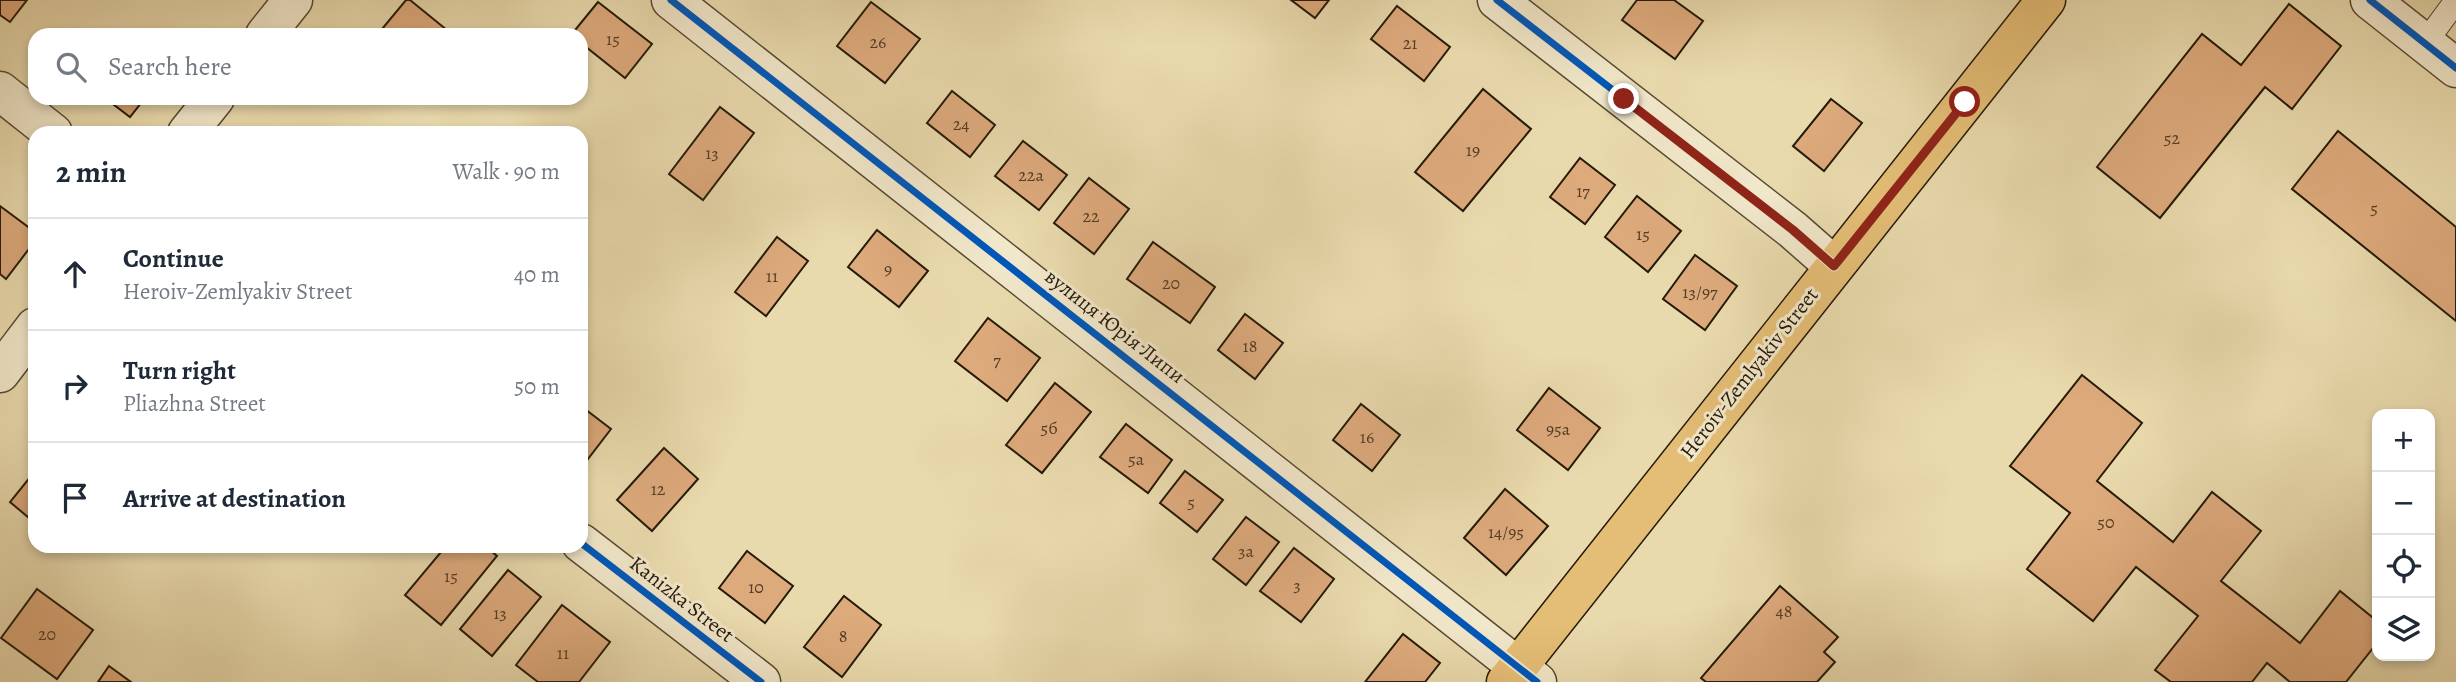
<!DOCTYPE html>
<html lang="en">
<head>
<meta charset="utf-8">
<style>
  body { margin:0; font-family:Alegreya,serif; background:#f2f2f3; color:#1f2937 }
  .controls { position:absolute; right:21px; bottom:21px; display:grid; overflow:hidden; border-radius:14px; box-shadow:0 4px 10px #0003 }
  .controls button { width:63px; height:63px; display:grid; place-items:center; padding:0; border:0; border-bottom:2px solid #e0e1e3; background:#fff; color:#1f2937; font:35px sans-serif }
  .stop { position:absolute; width:21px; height:21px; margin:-16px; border:5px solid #8f2418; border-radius:50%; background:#fff }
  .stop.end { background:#8f2418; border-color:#fff; box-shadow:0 2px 7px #0008 }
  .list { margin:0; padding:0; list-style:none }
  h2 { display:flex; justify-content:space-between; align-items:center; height:91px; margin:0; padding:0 28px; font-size:30px }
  h2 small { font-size:23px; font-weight:400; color:#747a83 }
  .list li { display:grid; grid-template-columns:46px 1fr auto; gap:21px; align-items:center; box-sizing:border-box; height:112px; padding:0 28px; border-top:2px solid #e0e1e3 }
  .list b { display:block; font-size:26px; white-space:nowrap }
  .list p { margin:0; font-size:23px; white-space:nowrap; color:#747a83 }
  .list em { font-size:23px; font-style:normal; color:#747a83 }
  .icon { flex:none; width:38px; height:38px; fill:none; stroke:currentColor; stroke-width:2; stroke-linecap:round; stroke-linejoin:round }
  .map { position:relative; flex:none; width:2456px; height:682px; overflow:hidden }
  .search { position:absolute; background:#fff; box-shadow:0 4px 10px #0003; left:28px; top:28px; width:560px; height:77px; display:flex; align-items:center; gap:18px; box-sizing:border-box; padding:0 24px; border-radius:21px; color:#747a83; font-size:26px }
  .panel { position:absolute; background:#fff; box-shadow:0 4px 10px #0003; left:28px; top:126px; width:560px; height:427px; border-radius:21px }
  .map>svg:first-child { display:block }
  .building { fill:#ddaa7c; stroke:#251909; stroke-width:2 }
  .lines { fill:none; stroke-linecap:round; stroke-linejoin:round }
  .service-casing { stroke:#564932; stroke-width:25 }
  .minor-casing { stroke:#564932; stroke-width:41 }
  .primary-casing { stroke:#251909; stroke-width:41 }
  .service { stroke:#f1e7ca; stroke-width:23 }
  .minor { stroke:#f1e7ca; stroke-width:38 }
  .primary { stroke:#e4bd76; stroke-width:38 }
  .cycleway-casing { stroke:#f1e7ca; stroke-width:11 }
  .cycleway { stroke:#0057b8; stroke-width:7 }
  .route { stroke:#8f2418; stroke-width:9 }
  .labels { text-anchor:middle; stroke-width:6; stroke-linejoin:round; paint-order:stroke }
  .number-label { font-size:18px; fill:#533d26 }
  .street-label { font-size:21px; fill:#251909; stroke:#f1e7ca }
</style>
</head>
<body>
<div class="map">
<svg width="2456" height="682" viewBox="0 0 2456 682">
  <rect width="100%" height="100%" fill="#e9daad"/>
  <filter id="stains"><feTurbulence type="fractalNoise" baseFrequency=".00286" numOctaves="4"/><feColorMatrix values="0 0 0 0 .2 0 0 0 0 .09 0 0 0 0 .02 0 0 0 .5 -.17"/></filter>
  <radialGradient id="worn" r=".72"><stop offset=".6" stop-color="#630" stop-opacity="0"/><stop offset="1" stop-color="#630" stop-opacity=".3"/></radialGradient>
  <!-- building -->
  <g class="building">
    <polygon points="0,0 27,0 10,22 0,15"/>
    <polygon points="406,0 410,0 453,35 377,35"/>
    <polygon points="1291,0 1329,0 1315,18"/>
    <polygon points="1637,0 1674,0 1703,21 1675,59 1622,20"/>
    <polygon points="598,2 652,44 625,78 581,43 581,35 571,35"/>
    <polygon points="871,2 920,39 885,83 837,46"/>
    <polygon points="2289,4 2341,46 2292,109 2265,87 2160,218 2097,167 2202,34 2241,65"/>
    <polygon points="1397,6 1450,47 1424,81 1371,39"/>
    <polygon points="1483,89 1531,129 1463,211 1415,172"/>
    <polygon points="952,91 995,125 970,157 927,123"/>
    <polygon points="105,98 145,98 130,117"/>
    <polygon points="1831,99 1862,123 1824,171 1793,146"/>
    <polygon points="720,107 754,133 703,200 669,174"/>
    <polygon points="2338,131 2456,227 2456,321 2292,189"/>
    <polygon points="1023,141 1067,175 1039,210 995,176"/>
    <polygon points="1580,158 1615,185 1585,224 1550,197"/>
    <polygon points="1089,178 1129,209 1094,254 1054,223"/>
    <polygon points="1637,196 1681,231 1648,272 1605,237"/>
    <polygon points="0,206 35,232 35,241 6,279 0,274"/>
    <polygon points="877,230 928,271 899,307 848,267"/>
    <polygon points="777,237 808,261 766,316 735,292"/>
    <polygon points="1153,242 1215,287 1190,323 1127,279"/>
    <polygon points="1695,255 1737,286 1705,330 1663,299"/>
    <polygon points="1245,314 1283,343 1255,379 1218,350"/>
    <polygon points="988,318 1040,358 1007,401 955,361"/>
    <polygon points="2082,375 2142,423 2097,481 2173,542 2212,492 2261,531 2221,581 2300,643 2340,591 2377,621 2377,643 2346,682 2290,682 2267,663 2252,682 2171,682 2155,670 2198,616 2136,567 2093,621 2027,569 2070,513 2010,466"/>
    <polygon points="1055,383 1091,412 1042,473 1006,445"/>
    <polygon points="1549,388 1600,428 1568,470 1517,430"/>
    <polygon points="1361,404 1400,435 1372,471 1333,440"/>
    <polygon points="581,406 611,429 581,468"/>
    <polygon points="1126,424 1172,460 1148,493 1100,457"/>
    <polygon points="664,448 698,479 652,531 617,500"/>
    <polygon points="35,471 35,523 10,502"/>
    <polygon points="1185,471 1223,500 1197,532 1160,503"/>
    <polygon points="1505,489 1548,526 1506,575 1464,538"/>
    <polygon points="1246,517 1279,542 1246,585 1213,559"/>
    <polygon points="446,546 485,546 497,556 441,625 405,595"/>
    <polygon points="1294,548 1334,579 1301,622 1260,591"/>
    <polygon points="747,551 793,586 765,623 719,588"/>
    <polygon points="508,570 541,597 492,656 460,629"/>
    <polygon points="1780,586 1838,637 1824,652 1835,662 1817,682 1706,682 1701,678"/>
    <polygon points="37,589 93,630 57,679 1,638"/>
    <polygon points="844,596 881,625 842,677 804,647"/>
    <polygon points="562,605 610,642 579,682 538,682 516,665"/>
    <polygon points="1403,634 1440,663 1425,682 1365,682"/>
    <polygon points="109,666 131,682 98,682"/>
  </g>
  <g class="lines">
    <defs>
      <polyline id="service" points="2425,43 2456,1"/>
      <g id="minor">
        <polyline points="671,0 1537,682"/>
        <polyline points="1497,0 1793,230 1834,266"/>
        <polyline points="2370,0 2456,68"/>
        <polyline points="265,35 293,0"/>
        <polyline points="0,91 53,133"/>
        <polyline points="187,133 215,98"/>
        <polyline points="0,373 35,327"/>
        <polyline points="581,543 761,682"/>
      </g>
      <polyline id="primary" points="1506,682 2046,0"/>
    </defs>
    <!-- service casing -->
    <use href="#service" class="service-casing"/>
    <!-- minor casing -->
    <use href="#minor" class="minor-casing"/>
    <!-- primary casing -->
    <use href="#primary" class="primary-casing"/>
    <!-- service -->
    <use href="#service" class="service"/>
    <!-- minor -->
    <use href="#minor" class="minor"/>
    <!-- primary -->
    <use href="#primary" class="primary"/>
    <defs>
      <g id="cycleway">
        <polyline points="671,0 1537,682"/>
        <polyline points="1497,0 1793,230 1834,266"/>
        <polyline points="2370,0 2456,68"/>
        <polyline points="581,543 761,682"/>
      </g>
    </defs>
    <!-- cycleway casing -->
    <use href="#cycleway" class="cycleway-casing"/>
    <!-- cycleway -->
    <use href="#cycleway" class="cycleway"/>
  </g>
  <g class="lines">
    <!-- route -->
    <polyline class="route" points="1624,99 1793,230 1834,266 1965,102"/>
  </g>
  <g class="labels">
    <!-- number labels -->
    <g class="number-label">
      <text x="613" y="45">15</text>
      <text x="878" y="48">26</text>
      <text x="1410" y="49">21</text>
      <text x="961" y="130">24</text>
      <text x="2172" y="144">52</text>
      <text x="1473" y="156">19</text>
      <text x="712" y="159">13</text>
      <text x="1031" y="181">22а</text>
      <text x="1583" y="197">17</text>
      <text x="2374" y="214">5</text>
      <text x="1091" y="222">22</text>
      <text x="1643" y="240">15</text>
      <text x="888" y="275">9</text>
      <text x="772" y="282">11</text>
      <text x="1171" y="289">20</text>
      <text x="1700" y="298">13/97</text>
      <text x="1250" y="352">18</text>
      <text x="997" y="366">7</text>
      <text x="1049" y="434">5б</text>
      <text x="1558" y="435">95а</text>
      <text x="1367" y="443">16</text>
      <text x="1136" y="465">5а</text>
      <text x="658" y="495">12</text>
      <text x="1191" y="508">5</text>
      <text x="2106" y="528">50</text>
      <text x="1506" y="538">14/95</text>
      <text x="1246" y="557">3а</text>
      <text x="451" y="582">15</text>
      <text x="1297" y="591">3</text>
      <text x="756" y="593">10</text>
      <text x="1784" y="617">48</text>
      <text x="500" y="619">13</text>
      <text x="47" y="640">20</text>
      <text x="843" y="642">8</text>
      <text x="563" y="659">11</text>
    </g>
    <!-- street labels -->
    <g class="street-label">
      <text transform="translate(1115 326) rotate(38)" y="7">вулиця Юрія Липи</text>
      <text transform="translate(1749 373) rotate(-52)" y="7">Heroiv-Zemlyakiv Street</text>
      <text transform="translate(682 599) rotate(38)" y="7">Kanizka Street</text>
    </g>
  </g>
  <rect width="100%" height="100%" filter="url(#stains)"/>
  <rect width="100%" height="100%" fill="url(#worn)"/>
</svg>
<div class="controls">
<button>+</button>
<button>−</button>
<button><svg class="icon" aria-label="locate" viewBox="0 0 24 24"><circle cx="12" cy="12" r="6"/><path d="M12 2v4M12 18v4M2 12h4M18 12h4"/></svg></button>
<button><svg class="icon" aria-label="layers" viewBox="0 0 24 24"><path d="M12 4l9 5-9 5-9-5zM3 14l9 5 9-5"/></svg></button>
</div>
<div class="stop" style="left:1965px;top:102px"></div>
<div class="stop end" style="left:1624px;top:99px"></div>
<div class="search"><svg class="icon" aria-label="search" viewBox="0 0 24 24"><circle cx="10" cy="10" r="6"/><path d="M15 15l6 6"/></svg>Search here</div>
<section class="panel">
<h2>2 min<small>Walk · 90 m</small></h2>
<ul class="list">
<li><svg class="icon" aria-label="ahead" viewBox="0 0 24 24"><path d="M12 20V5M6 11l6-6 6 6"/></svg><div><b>Continue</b><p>Heroiv-Zemlyakiv Street</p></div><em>40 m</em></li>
<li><svg class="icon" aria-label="right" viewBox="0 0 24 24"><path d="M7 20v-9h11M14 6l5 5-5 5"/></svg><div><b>Turn right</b><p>Pliazhna Street</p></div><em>50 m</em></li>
<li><svg class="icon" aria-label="arrive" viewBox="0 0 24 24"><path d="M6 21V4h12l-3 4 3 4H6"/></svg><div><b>Arrive at destination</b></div></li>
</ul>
</section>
</div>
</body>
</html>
